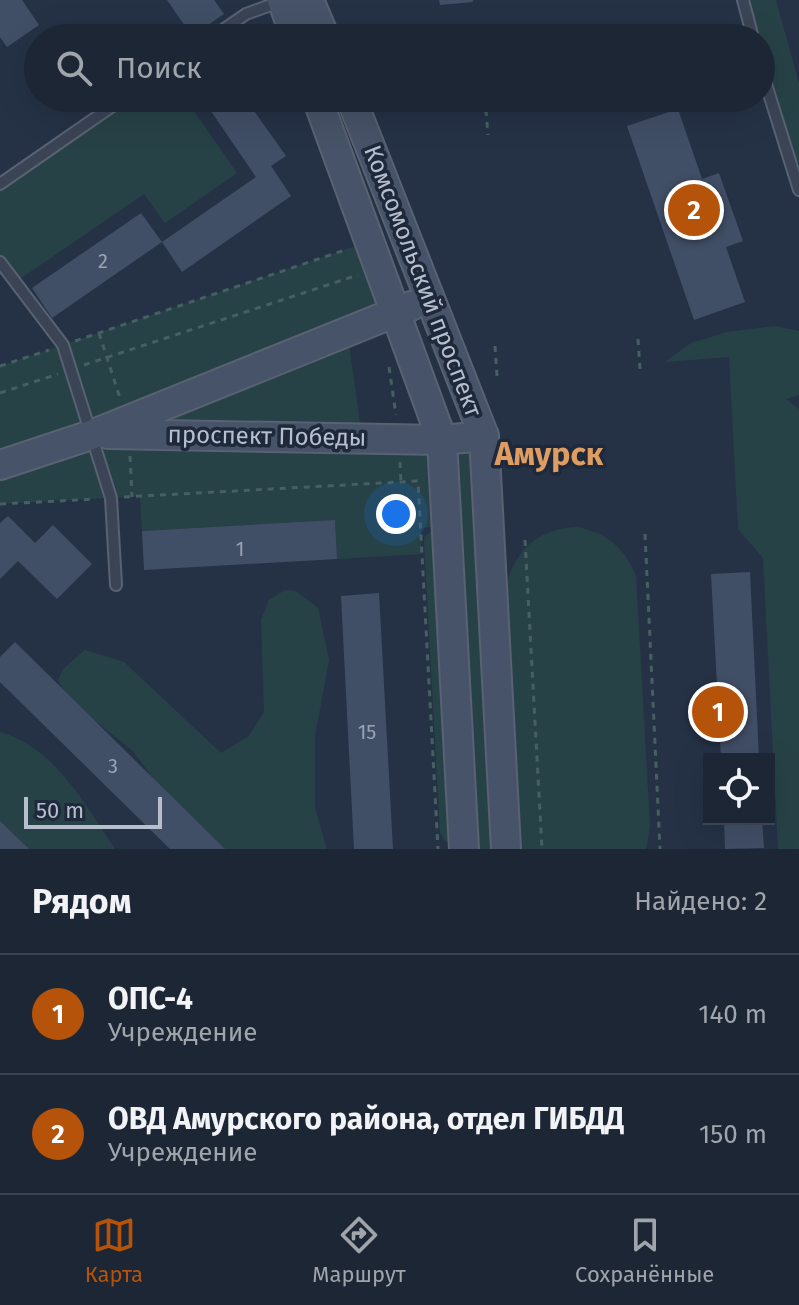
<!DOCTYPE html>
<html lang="ru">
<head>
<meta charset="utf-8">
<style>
  body { margin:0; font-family:"Fira Sans",sans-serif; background:#252e3c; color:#f1f3f6 }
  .controls { position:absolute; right:24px; bottom:24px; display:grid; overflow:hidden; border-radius:0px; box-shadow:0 8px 32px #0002 }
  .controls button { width:72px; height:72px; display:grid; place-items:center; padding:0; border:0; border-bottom:2px solid #3a434f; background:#1c2634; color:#f1f3f6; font:40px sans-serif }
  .scale { position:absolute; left:24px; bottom:20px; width:138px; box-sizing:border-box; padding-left:8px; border:4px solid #b7bfce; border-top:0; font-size:22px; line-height:28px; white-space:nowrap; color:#b7bfce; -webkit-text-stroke:6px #1e293b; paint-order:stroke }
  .you { position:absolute; left:396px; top:514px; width:28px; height:28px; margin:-20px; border:6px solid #fff; border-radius:50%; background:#1a73e8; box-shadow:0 0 0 12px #1a73e833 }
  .badge { display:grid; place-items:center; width:52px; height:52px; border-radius:50%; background:#b45309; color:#fff; font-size:26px; font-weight:700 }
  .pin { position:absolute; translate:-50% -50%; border:4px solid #fff; box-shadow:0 2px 8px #0006 }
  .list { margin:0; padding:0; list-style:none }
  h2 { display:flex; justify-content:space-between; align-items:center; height:104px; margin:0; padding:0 32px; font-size:34px }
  h2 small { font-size:26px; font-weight:400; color:#a0a5ac }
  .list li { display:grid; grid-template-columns:52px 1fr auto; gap:24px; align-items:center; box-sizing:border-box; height:120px; padding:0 32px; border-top:2px solid #3a434f }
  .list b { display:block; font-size:30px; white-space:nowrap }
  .list p { margin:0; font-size:26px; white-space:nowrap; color:#a0a5ac }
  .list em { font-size:26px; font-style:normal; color:#a0a5ac }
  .icon { flex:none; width:44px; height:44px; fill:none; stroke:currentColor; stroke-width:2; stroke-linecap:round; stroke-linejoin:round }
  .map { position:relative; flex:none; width:799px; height:849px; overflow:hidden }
  .search { position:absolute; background:#1c2634; box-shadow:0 8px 32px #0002; left:24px; right:24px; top:24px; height:88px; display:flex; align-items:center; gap:20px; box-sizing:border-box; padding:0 28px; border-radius:44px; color:#a0a5ac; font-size:30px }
  .sheet { height:344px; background:#1c2634 }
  nav { display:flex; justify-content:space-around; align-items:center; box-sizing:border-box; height:112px; border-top:2px solid #3a434f; background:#1c2634; font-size:22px; color:#a0a5ac }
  nav a { display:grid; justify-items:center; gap:4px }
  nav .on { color:#b45309 }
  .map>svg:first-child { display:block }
  .green { fill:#274247 }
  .building { fill:#414f66 }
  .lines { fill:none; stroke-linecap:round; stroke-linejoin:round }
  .lane-casing { stroke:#586272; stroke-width:14 }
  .secondary-casing { stroke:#586272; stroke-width:32 }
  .path { stroke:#465f62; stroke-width:3; stroke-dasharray:6 6; stroke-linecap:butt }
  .lane { stroke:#3a4455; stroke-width:10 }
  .secondary { stroke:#475368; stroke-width:28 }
  .labels { text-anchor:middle; stroke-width:7; stroke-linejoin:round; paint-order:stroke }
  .number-label { font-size:20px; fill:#9aa3b4 }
  .street-label { font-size:24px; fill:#b7bfce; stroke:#1e293b }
  .district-label { font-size:32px; font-weight:bold; fill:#e09d61; stroke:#1e293b }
</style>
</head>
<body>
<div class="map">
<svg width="799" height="849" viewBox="0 0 799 849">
  <rect width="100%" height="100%" fill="#253246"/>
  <!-- green -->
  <g class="green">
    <polygon points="743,0 776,0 799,83 799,163 796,160 766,86 761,68 761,38 753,38"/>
    <polygon points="124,98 185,98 237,173 165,223 144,194 14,283 0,262 0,184"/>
    <polygon points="356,246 382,317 347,331 362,437 442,440 447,526 421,528 422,554 337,559 335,520 142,531 140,496 0,504 0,366"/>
    <polygon points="774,326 799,331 799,395 786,399 799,409 799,849 778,849 763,558 738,529 729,357 665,362 691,343 727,332"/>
    <polygon points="468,449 471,452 493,849 477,849 456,457 460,450"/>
    <path d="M 576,527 C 606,532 624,547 636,576 L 650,826 L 646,849 L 521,849 L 520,846 L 507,583 C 516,548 540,529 576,527 Z"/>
    <polygon points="434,530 450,842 445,841 440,832 424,541 425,536"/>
    <polygon points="285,590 296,591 318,608 329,660 315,736 315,808 327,849 187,849 185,822 133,751 70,701 58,680 63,669 85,650 124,662 221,753 249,736 264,712 261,620 269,600"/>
    <path d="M 0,732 C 55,747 85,805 115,849 L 0,849 Z"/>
  </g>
  <!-- building -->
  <g class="building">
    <polygon points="0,0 22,0 39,25 7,47 0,37"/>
    <polygon points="167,0 214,0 224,14 192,36"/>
    <polygon points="439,0 473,0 473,2 440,5"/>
    <polygon points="202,98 245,98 286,156 271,166 291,196 182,272 162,242 52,318 32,288 141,213 162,242 256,177"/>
    <polygon points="678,109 702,179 719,173 743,241 726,247 745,302 694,320 627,126"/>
    <polygon points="8,516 35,543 53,525 92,564 57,599 18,561 0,579 0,523"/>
    <polygon points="335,520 337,559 144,570 142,531"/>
    <polygon points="750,572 759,759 721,759 711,574"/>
    <polygon points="379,593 393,849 354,849 341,596"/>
    <polygon points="15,642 225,849 170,849 0,682 0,657"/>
    <polygon points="724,819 762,819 764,848 725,849"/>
    <polygon points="0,821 29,849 0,849"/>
  </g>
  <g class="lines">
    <defs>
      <g id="lane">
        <polyline points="743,0 753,38"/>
        <polyline points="211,38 246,14 279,2"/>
        <polyline points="761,68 799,190"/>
        <polyline points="0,184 124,98"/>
        <polyline points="0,262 63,345 111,498 116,585"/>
      </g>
      <g id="secondary">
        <polyline points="282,0 296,38"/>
        <polyline points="309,0 325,38"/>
        <polyline points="317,98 442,440 464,849"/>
        <polyline points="351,98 484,436 506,849"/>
        <polyline points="108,434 442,440 484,436"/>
        <polyline points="0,465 91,435 411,306"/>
      </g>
    </defs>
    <!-- lane casing -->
    <use href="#lane" class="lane-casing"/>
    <!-- secondary casing -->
    <use href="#secondary" class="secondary-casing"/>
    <!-- path -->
    <g class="path">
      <polyline points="485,98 488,135"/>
      <polyline points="99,333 120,398"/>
      <polyline points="638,339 640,369"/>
      <polyline points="75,341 348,249"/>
      <polyline points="495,346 497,376"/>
      <polyline points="84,365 358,275"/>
      <polyline points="0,366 49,350"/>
      <polyline points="389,367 396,415"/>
      <polyline points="0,393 58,374"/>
      <polyline points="130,456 132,497"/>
      <polyline points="400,462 401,482"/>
      <polyline points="124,497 418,481 438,849"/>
      <polyline points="0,504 96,499"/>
      <polyline points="645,534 660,849"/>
      <polyline points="525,540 542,849"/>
    </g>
    <!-- lane -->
    <use href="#lane" class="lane"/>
    <!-- secondary -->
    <use href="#secondary" class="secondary"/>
  </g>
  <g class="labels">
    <!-- number labels -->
    <g class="number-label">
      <text x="103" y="268">2</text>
      <text x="240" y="556">1</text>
      <text x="367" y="739">15</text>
      <text x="113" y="773">3</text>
    </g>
    <!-- street labels -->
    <g class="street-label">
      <text transform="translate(423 281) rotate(69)" y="8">Комсомольский проспект</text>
      <text transform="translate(267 436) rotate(1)" y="8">проспект Победы</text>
    </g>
    <!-- district labels -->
    <g class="district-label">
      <text x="549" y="465">Амурск</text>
    </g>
  </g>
</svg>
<div class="controls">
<button><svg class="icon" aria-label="locate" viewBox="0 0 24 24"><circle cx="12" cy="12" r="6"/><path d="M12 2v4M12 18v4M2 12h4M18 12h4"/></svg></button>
</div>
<div class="scale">50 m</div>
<div class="you"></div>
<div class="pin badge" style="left:718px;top:712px">1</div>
<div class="pin badge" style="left:694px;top:210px">2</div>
<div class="search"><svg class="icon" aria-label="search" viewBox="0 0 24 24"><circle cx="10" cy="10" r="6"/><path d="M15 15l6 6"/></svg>Поиск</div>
</div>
<section class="sheet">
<h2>Рядом<small>Найдено: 2</small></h2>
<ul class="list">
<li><span class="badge">1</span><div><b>ОПС-4</b><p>Учреждение</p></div><em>140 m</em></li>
<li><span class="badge">2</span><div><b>ОВД Амурского района, отдел ГИБДД</b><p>Учреждение</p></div><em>150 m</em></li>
</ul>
</section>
<nav>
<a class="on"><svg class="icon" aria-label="map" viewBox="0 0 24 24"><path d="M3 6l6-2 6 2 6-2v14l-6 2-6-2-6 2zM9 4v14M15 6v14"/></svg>Карта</a>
<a><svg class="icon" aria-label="directions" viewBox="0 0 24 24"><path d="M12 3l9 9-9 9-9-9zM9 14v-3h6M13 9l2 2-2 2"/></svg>Маршрут</a>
<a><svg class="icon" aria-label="saved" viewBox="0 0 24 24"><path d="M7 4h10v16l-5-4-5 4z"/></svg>Сохранённые</a>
</nav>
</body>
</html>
